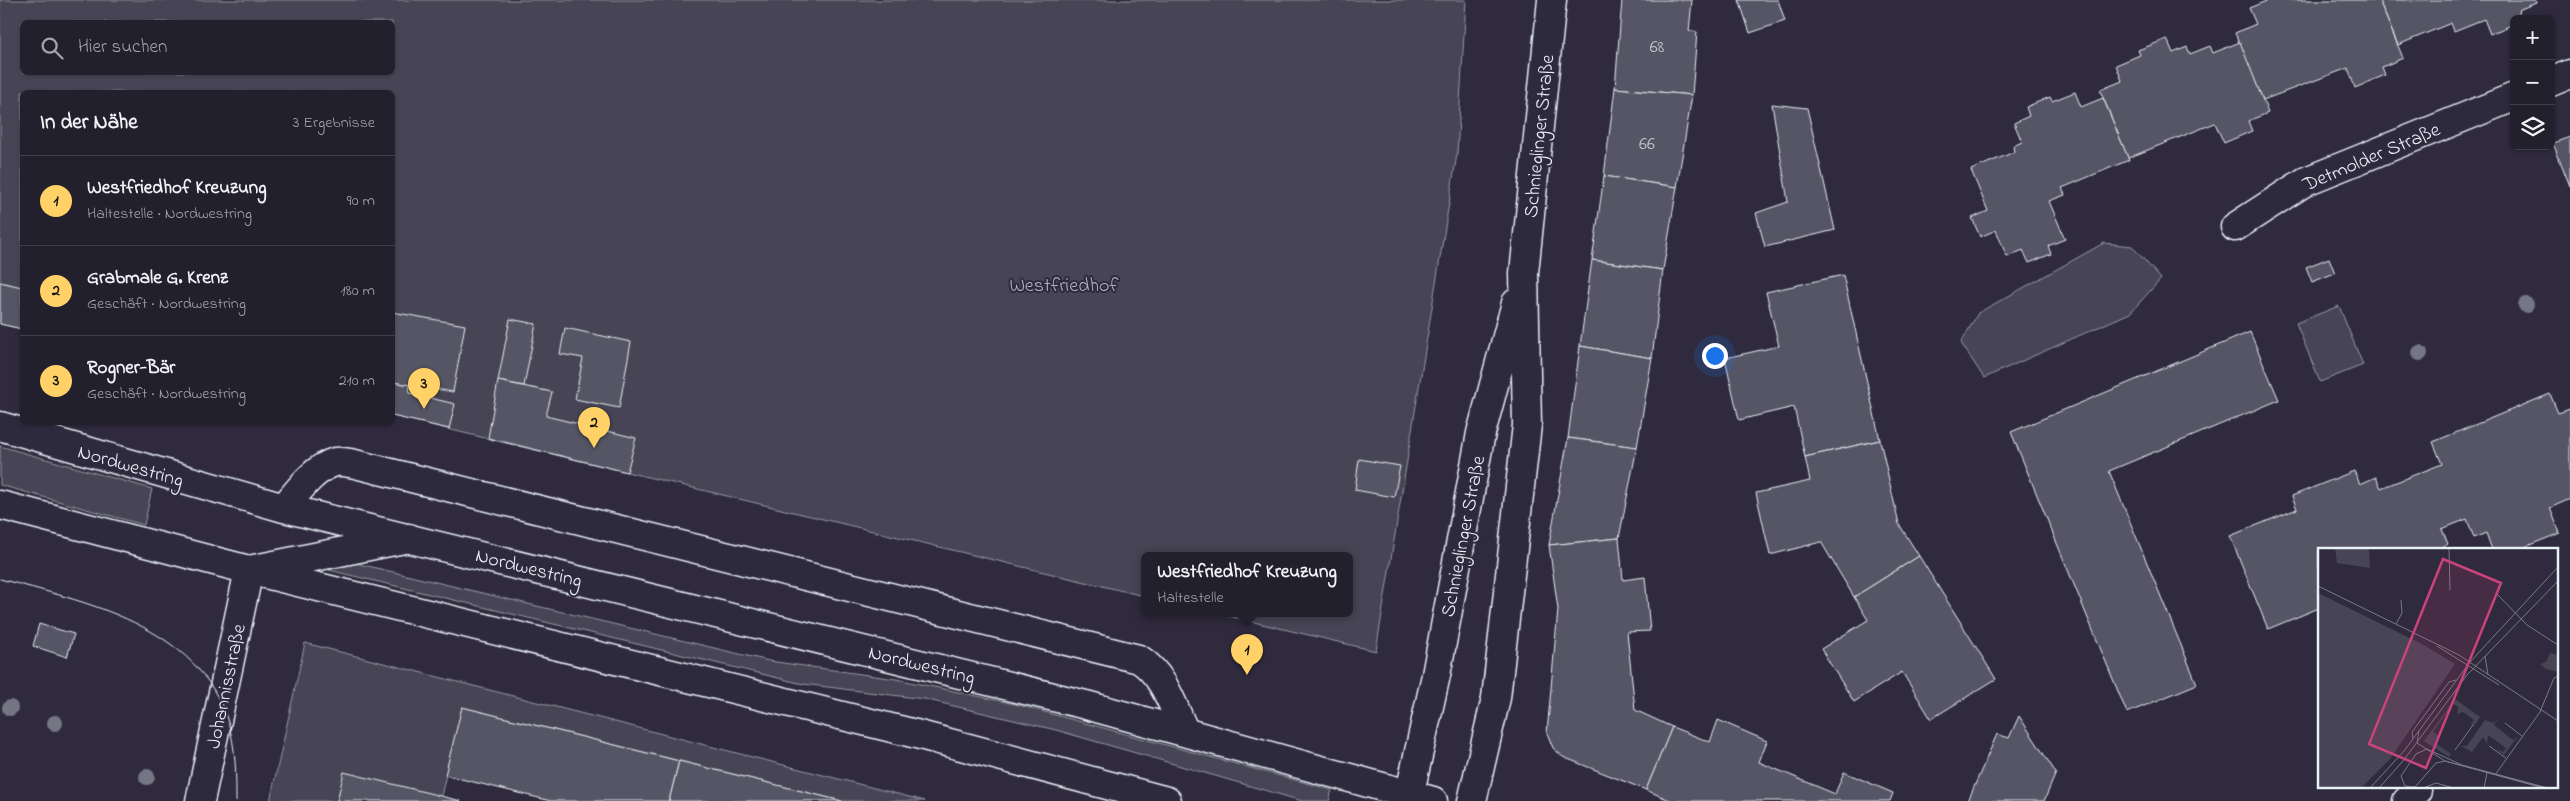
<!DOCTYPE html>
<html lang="de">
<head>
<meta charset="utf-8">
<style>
  body { margin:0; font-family:"Indie Flower",sans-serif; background:#2b2836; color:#f1f3f6 }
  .controls { position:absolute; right:15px; top:15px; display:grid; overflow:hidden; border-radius:8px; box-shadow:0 1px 4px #0004 }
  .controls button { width:45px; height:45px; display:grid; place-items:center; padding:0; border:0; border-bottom:1px solid #403e4a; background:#23202e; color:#f1f3f6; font:25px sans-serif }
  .you { position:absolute; left:1714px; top:355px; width:18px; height:18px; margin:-12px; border:4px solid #fff; border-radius:50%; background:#1a73e8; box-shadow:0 0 0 8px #1a73e833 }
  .badge { display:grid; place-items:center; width:32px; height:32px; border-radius:50%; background:#ffd166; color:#111; font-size:16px; font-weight:700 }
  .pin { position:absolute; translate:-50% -41px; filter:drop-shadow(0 1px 2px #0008) }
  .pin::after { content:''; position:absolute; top:26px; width:18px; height:15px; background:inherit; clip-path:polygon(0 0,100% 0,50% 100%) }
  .popup { position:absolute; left:1141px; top:552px; width:212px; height:65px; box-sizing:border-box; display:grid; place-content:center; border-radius:8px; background:#23202e; filter:drop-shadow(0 1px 4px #0005); font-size:16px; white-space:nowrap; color:#a3a3aa }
  .popup b { font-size:19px; color:#f1f3f6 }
  .popup::after { content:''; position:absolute; left:50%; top:100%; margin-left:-10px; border:10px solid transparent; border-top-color:#23202e }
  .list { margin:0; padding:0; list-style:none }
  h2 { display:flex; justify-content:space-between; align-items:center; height:65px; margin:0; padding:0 20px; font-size:21px }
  h2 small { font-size:16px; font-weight:400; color:#a3a3aa }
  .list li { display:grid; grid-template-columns:32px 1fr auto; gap:15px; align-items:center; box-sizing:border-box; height:90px; padding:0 20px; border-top:1px solid #403e4a }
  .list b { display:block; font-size:19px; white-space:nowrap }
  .list p { margin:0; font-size:16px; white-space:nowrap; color:#a3a3aa }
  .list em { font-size:16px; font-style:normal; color:#a3a3aa }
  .icon { flex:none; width:28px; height:28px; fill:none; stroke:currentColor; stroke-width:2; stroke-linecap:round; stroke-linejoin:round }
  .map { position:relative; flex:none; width:2570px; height:801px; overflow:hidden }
  .search { position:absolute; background:#23202e; box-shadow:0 1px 4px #0004; left:20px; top:20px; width:375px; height:55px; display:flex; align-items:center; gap:12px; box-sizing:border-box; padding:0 18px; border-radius:8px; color:#a3a3aa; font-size:19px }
  .panel { position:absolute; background:#23202e; box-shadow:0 1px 4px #0004; left:20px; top:90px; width:375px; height:335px; border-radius:8px }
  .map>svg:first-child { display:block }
  .green { fill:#464455; stroke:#979aa6; fill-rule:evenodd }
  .building { fill:#575565; stroke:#e8f1f8 }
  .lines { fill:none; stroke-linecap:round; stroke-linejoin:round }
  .minor-casing { stroke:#e8f1f8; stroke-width:31 }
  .major-casing { stroke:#e8f1f8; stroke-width:31 }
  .minor { stroke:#2f2a3d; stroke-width:28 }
  .major { stroke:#2f2a3d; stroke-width:28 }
  .tram { stroke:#e8f1f8; stroke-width:1 }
  .tree { fill:#757684 }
  .labels { text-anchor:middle; stroke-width:4; stroke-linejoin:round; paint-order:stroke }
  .number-label { font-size:18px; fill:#c4cad3 }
  .street-label { font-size:20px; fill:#e8f1f8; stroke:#2f2a3d }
  .park-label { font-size:20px; fill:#afb4bf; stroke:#2f2a3d }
  .inset-road { fill:none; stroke:#797a88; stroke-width:1 }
  .view { fill:#ca437a; fill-opacity:0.15; stroke:#ca437a; stroke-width:2.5 }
  .inset-edge { fill:none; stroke:#e8f1f8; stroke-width:2.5 }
</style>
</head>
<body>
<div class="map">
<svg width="2570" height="801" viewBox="0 0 2570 801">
  <rect width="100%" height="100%" fill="#2f2a3d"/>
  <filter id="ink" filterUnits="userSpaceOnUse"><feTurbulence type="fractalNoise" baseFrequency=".02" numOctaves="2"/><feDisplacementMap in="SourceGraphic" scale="10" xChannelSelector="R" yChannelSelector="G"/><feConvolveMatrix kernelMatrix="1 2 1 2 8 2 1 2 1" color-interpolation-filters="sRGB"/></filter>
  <g filter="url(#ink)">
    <!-- green -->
    <g class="green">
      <path d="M 0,0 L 1466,0 L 1457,154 L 1376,651 L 1220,614 L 1350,614 L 1350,556 L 1144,556 L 1144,596 L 393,416 L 392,92 L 22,92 L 22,329 L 0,324 ZM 22,22 L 392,22 L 392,72 L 22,72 Z"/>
      <polygon points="2104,243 2132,246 2161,279 2130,313 1984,378 1961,343 1978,313"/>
      <polygon points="2339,306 2363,365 2320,382 2296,323"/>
      <polygon points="0,446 152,489 144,525 0,485"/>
      <polygon points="351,562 769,661 896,679 1015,704 1332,790 1329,801 1302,801 1056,730 924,699 803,684 329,570"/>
      <polygon points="305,643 925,801 842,801 462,707 441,796 337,801 270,801"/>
    </g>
    <!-- building -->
    <g class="building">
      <polygon points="1622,0 1692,0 1689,31 1697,32 1692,95 1615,88"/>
      <polygon points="1739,0 1778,0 1785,21 1750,33"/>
      <polygon points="2269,0 2379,0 2403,58 2382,67 2385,75 2355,88 2348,68 2263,100 2235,33 2256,24 2249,8"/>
      <polygon points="2379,0 2535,0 2536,3 2518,10 2521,19 2514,19 2514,24 2490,34 2484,19 2454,31 2451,23 2398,45"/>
      <polygon points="2167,39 2173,53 2187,47 2190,54 2210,46 2213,53 2240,42 2268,113 2248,121 2252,131 2224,143 2215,123 2128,158 2100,90 2122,81 2116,65 2140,55 2138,50"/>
      <polygon points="1615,88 1692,95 1677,187 1604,176"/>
      <polygon points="2075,92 2081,107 2103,98 2129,160 2062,188 2065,195 2049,201 2065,239 2048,246 2051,254 2029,263 2023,250 2007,257 1996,230 1980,237 1972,218 1988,211 1971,170 2014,152 2013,146 2022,142 2014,123 2029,116 2026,107 2050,97 2052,101"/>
      <polygon points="1772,104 1807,108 1835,230 1765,247 1756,213 1788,202"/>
      <polygon points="2570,137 2570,186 2553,143"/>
      <polygon points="1604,176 1677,187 1663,270 1592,260"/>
      <polygon points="2329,258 2335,273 2312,282 2306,267"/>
      <polygon points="1592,260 1663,270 1652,358 1580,346"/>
      <polygon points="1843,275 1880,440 1805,457 1794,407 1739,420 1725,358 1779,346 1766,292"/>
      <polygon points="0,282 22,287 22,329 0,324"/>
      <polygon points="392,312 465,325 453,392 392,382"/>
      <polygon points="510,319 536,324 524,386 498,381"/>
      <polygon points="565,328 631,342 619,408 575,399 583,358 560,354"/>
      <polygon points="2250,332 2279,400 2109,471 2197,684 2127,713 2011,432"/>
      <polygon points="1580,346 1652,358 1637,447 1568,438"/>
      <polygon points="498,381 552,392 546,416 636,438 627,472 488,438"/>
      <polygon points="392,382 410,385 409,393 455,404 449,429 392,416"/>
      <polygon points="2550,394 2558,413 2570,409 2570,499 2550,508 2560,533 2517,550 2492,550 2486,533 2474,538 2467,519 2442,529 2448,544 2434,550 2319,550 2319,608 2268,629 2230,536 2297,509 2292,496 2354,471 2360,484 2376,477 2381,488 2442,464 2433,442"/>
      <polygon points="1568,438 1637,447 1619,538 1549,545"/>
      <polygon points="1880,440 1899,524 1919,556 1854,597 1821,542 1770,555 1756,493 1810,481 1805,457"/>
      <polygon points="1359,459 1400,466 1394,497 1355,490"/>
      <polygon points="1619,538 1623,580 1645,577 1650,631 1627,632 1635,710 1672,727 1646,790 1563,757 1553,748 1547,733 1558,609 1549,545"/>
      <polygon points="1919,556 1996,679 1931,719 1902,672 1854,702 1821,649 1868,620 1854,597"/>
      <polygon points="39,624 74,634 67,657 33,646"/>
      <polygon points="462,707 679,761 669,801 551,801 445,775"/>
      <polygon points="2019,716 2056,773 2044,801 1968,801 1997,734 2009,738"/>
      <polygon points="1718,720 1767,741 1759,762 1835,794 1844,772 1893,793 1890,801 1672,801 1646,790 1672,727 1710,742"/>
      <polygon points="679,761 728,773 842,801 669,801"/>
      <polygon points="344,772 461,801 337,801"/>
    </g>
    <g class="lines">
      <defs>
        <g id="minor">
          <polyline points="2551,82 2570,74"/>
          <polyline points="2235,227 2306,181 2514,97"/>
          <path d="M 284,508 C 297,492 314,468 335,462 C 341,461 349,463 355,464 L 1139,659 C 1164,675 1172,704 1184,730"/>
          <polyline points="200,801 249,570 409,538"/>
          <polyline points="2407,801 2417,790"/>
        </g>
        <g id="major">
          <polyline points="0,426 284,508 1086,705 1433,801"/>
          <polyline points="0,505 249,570 916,734 1167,801"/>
          <polyline points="1408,801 1436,675 1481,433 1516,303"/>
          <polyline points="1472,801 1496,698 1527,425 1524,273 1552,0"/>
        </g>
      </defs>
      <!-- minor casing -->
      <use href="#minor" class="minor-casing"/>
      <!-- major casing -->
      <use href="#major" class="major-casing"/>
      <!-- minor -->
      <use href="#minor" class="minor"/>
      <!-- major -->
      <use href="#major" class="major"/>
      <!-- tram -->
      <path class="tram" d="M 0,579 C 85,602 198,625 228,722 C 236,748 236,774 236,801"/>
    </g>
    <!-- trees -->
    <g class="tree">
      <circle cx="2526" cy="305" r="8"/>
      <circle cx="2420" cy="353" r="8"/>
      <circle cx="10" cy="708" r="8"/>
      <circle cx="55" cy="723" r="8"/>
      <circle cx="147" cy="777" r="8"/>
    </g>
  </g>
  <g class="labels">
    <!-- number labels -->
    <g class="number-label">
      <text x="1657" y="52">68</text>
      <text x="1647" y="149">66</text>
    </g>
    <!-- street labels -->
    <g class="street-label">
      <text transform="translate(1538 136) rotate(-84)" y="7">Schnieglinger Straße</text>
      <text transform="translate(2371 156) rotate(-23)" y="7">Detmolder Straße</text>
      <text transform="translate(131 465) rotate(16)" y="7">Nordwestring</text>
      <text transform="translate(1462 536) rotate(-79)" y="7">Schnieglinger Straße</text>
      <text transform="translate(529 567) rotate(14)" y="7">Nordwestring</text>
      <text transform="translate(922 664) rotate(14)" y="7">Nordwestring</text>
      <text transform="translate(225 686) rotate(-78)" y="7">Johannisstraße</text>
    </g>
    <!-- park labels -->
    <g class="park-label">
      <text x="1064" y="291">Westfriedhof</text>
    </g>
  </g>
  <!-- overview -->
  <g transform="translate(2318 548)">
    <rect width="240" height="240" fill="#2f2a3d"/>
    <path d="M 17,0 L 51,0 L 52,20 L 19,15 ZM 0,45 L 104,96 L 137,116 L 72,211 L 43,240 L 0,240 ZM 232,105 L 240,107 L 240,124 L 228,121 L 222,116 L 228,114 ZM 137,151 L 162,169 L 156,178 L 153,176 L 156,172 L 145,164 L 139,166 L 140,159 L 135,156 L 115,184 L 121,188 L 116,194 L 133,206 L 131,209 L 106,193 ZM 180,170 L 176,177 L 195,192 L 200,188 L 186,207 L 177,200 L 185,204 L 188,200 L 170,187 L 169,196 L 165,189 L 154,204 L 143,198 L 149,198 L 167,172 L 176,175 Z" fill="#464455"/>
    <path class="inset-road" d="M 131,0 L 132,42M 131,0 L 163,0M 0,38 L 141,107 L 240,173M 178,45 L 209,77 L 240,97M 78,76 L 84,65 L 83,52M 119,98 L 181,137M 167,108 L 170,127M 187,175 L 204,188M 101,183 L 99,195 L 127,213 L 228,240M 95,191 L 94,184 L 131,134 L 138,132M 171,198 L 188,210M 137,202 L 155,177M 177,227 L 222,164 L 236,130 L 240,128M 52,240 L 86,203 L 152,114 L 240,19M 61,240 L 85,213 L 149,127 L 240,33M 105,240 L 118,235 L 136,240M 166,240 L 169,225M 225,240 L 127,213 L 118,215 L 97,239 L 87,238 L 83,228 L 98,206 L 109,201 L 144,217 L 230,240"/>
    <path class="view" d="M 125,11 L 183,35 L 108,220 L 51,196 Z"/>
    <rect width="240" height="240" class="inset-edge"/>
  </g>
</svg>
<div class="controls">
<button>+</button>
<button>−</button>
<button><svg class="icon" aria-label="layers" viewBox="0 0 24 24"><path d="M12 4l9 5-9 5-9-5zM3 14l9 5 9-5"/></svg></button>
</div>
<div class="you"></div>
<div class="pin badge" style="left:1247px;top:675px">1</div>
<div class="popup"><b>Westfriedhof Kreuzung</b>Haltestelle</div>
<div class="pin badge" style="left:594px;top:448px">2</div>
<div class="pin badge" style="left:424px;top:409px">3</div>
<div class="search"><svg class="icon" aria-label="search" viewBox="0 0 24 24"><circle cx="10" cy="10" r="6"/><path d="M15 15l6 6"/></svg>Hier suchen</div>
<section class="panel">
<h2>In der Nähe<small>3 Ergebnisse</small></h2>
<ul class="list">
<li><span class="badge">1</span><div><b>Westfriedhof Kreuzung</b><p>Haltestelle · Nordwestring</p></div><em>90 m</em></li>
<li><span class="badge">2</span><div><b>Grabmale G. Krenz</b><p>Geschäft · Nordwestring</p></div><em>180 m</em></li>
<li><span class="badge">3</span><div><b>Rogner-Bär</b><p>Geschäft · Nordwestring</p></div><em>210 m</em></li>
</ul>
</section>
</div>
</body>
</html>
